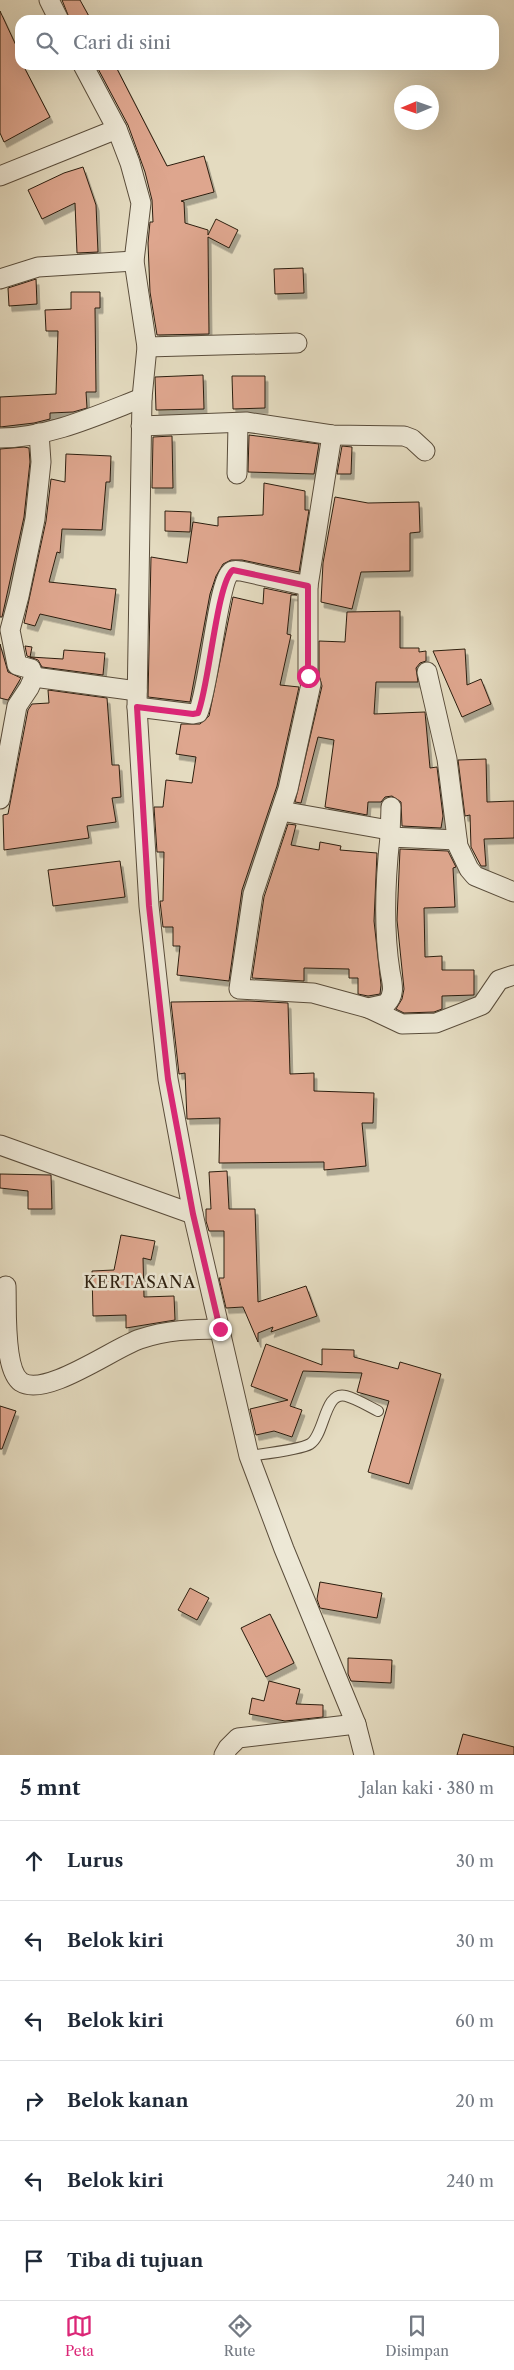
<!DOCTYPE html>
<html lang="id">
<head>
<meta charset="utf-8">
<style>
  body { margin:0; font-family:"Libre Caslon Text",serif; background:#f6f6f7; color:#1f2937 }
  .compass { position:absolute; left:394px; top:85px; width:45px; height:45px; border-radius:50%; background:#fff; box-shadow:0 5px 20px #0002; rotate:268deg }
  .stop { position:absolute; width:15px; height:15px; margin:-11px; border:4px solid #db2777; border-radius:50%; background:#fff }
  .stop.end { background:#db2777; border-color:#fff; box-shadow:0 1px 5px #0008 }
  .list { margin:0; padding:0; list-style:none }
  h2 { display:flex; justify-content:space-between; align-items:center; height:65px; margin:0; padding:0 20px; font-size:21px }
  h2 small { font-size:16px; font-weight:400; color:#747a83 }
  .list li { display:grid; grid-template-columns:32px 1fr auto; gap:15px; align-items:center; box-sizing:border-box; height:80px; padding:0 20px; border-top:1px solid #e0e1e3 }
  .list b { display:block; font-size:19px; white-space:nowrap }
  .list em { font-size:16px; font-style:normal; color:#747a83 }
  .icon { flex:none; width:28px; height:28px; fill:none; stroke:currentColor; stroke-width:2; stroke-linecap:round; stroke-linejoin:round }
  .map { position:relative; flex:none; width:514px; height:1755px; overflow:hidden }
  .search { position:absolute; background:#fff; box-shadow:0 5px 20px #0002; left:15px; right:15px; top:15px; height:55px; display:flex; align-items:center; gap:12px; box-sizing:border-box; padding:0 18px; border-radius:15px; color:#747a83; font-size:19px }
  .sheet { height:545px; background:#fff }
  nav { display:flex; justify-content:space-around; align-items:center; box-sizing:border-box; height:70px; border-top:1px solid #e0e1e3; background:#fff; font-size:14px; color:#747a83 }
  nav a { display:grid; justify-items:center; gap:2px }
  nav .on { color:#db2777 }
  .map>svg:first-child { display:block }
  .building { fill:#dea68e; stroke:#2c1e0f; filter:url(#shadow) }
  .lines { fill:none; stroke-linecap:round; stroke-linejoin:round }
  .lane-casing { stroke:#5a4d3b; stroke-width:12 }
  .street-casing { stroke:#5a4d3b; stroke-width:21 }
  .lane { stroke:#ede8d6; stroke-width:10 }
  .street { stroke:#ede8d6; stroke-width:19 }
  .route { stroke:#db2777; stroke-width:6 }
  .labels { text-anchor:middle; stroke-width:5; stroke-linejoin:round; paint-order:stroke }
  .quarter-label { font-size:16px; letter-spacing:1px; fill:#2c1e0f; stroke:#ede8d6 }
</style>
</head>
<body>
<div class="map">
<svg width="514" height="1755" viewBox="0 0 514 1755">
  <defs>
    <filter id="shadow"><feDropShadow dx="3" dy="5.5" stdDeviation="0" flood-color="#0004"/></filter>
  </defs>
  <rect width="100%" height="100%" fill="#e4dbc0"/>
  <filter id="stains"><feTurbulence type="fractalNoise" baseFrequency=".004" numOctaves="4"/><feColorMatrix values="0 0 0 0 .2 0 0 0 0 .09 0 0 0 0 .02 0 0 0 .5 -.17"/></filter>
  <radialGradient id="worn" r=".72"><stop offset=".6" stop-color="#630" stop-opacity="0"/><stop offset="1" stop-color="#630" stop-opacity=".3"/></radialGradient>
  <!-- building -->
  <g class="building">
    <polygon points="62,0 80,0 91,20 70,20"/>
    <polygon points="0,11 20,54 20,65 23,65 50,117 4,142 0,133"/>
    <polygon points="96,65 115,65 167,166 204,156 214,192 181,201 184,202 185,223 208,230 208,235 216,219 238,230 229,248 208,237 209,334 157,335 150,292 148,243 150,222 153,222 152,200 145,172 128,125"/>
    <polygon points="83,167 96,205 98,252 77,253 75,203 42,219 28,190 64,173"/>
    <polygon points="303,268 304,293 275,294 274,269"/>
    <polygon points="36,279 37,304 9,306 8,288"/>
    <polygon points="71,292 100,292 100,308 95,308 96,392 86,392 87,408 73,412 50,413 50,419 34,423 0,427 0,397 56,394 58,331 46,331 45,310 71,309"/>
    <polygon points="203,375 204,409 156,410 155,377"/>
    <polygon points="232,376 265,376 265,408 233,409"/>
    <polygon points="249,435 319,444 314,474 248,472"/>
    <polygon points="172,436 173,488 152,488 153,437"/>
    <polygon points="342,446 352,447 351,474 337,474"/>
    <polygon points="24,447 29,448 30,462 24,517 2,617 0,617 0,449"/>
    <polygon points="66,454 111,456 110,482 106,482 102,530 62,529 60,553 57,552 49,582 116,589 111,630 40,614 35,626 24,623 46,521 51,479 65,482"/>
    <polygon points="264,483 305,491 305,510 309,510 299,572 242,560 231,560 223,564 216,576 210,594 190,702 148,697 151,557 187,563 193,522 218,526 218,517 263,515"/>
    <polygon points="335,497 368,503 419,502 420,532 410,533 410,571 361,572 352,609 321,602 323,563"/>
    <polygon points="165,511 191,512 190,532 165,531"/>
    <polygon points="264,588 297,595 291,595 287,634 291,635 280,685 299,687 277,786 242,890 229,981 177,975 180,946 173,946 173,927 163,927 160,901 163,901 164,852 157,852 154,807 163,807 166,780 192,783 196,757 176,754 181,724 200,724 209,716 233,597 263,604"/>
    <polygon points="400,611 400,648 419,648 419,652 426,651 426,661 420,663 416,668 418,682 376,682 374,714 425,712 430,768 437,767 443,816 441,828 402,826 401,802 392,796 385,797 381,802 368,802 367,815 325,807 334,740 318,737 301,803 295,802 322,686 319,675 319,641 345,642 347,612"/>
    <polygon points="0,644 8,672 21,678 8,700 0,698"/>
    <polygon points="25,646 32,647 30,657 63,659 64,650 105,653 103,675 42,667 38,660 27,656"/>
    <polygon points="465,649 467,685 481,679 491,704 462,717 433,651"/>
    <polygon points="48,690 107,698 112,765 119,765 121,797 112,798 116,822 87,826 89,838 4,850 3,815 8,814 28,710 32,704 49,703"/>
    <polygon points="486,759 487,802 514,801 514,838 484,839 486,866 481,866 471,847 470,815 465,816 458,760"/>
    <polygon points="288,824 296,825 291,845 319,850 320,842 341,846 340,850 377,853 374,921 381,985 380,994 368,996 358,994 358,978 349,978 349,969 304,968 304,981 252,978 264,897"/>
    <polygon points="400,849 448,851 456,867 453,868 455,907 424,908 425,957 442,956 442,970 474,970 474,995 442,996 442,1009 434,1012 404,1013 396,1009 402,999 404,989 397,920"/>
    <polygon points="120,861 125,897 53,906 48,870"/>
    <polygon points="249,1001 288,1003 290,1074 314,1073 314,1091 374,1093 373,1123 362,1123 366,1166 324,1170 324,1162 219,1163 220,1118 187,1119 185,1073 179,1074 171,1002"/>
    <polygon points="227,1171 229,1209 255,1209 258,1302 306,1286 317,1316 271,1332 273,1327 258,1333 258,1342 243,1307 226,1308 219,1278 224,1278 224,1231 209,1231 206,1221 206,1209 211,1209 209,1172"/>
    <polygon points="0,1174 51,1175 52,1209 28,1209 28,1191 0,1188"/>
    <polygon points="121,1235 155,1241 151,1260 143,1258 144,1297 174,1296 175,1320 126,1328 126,1315 93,1316 92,1271 114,1270"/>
    <polygon points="266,1344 322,1365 322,1349 354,1350 354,1357 398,1369 400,1362 441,1374 409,1484 368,1472 389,1401 357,1392 362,1373 303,1371 290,1406 302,1410 292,1437 274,1431 256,1435 250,1409 288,1400 251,1386"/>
    <polygon points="0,1406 16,1411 2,1449 0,1449"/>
    <polygon points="320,1582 382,1593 377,1618 320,1608 317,1599"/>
    <polygon points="190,1588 209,1598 197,1620 178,1610"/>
    <polygon points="270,1614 294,1663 266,1677 241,1628"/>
    <polygon points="348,1658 392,1660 391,1683 351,1681 348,1674"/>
    <polygon points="269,1681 300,1689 296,1704 323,1705 323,1717 285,1721 249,1714 252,1698 264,1701"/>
    <polygon points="463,1734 514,1747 514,1755 457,1755"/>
  </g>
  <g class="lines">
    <defs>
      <path id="lane" d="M 249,1456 C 262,1454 300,1450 310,1444 C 325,1435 324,1390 346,1396 C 357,1399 368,1406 378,1411"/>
      <g id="street">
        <polyline points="49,0 59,20"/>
        <polyline points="83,65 117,129 130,163 141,203 134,261 147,347 142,398 137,707 149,906 168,1079 193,1214 249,1456 284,1549 356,1724 364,1755"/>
        <polyline points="0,176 117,129"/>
        <polyline points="0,279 38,267 134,261"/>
        <polyline points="147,347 297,343"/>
        <polyline points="141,426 246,422 332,435 404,436 412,439 425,451"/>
        <path d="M 332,435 L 308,586 L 308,677 L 311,684 L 288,789 L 253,894 L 239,989 L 313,993 L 368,1008 L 386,1004 C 396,994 392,983 390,971 C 383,926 385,882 390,837 L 457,840"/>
        <path d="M 0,438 C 48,438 98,415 142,398"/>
        <polyline points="237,474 238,424"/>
        <polyline points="427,672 447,759 458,846 469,869 475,876 514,892"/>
        <polyline points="34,677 137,691"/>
        <path d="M 137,707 L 193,714 L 198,713 C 209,688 218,584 230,573 C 233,569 237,571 241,571 L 308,586"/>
        <polyline points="0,799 17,706 29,688 34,677 31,669 17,665 10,630 19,596 35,519 41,462 39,433"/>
        <polyline points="281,811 389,830"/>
        <polyline points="390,837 391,807"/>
        <polyline points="368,1008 402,1024 436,1023 482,1005 499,980 514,975"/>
        <polyline points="0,1145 193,1214"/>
        <path d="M 6,1286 C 7,1307 3,1369 21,1382 C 46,1398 115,1347 140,1339 C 167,1330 192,1329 220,1329"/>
        <polyline points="224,1755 228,1748 238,1738 356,1724"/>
      </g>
    </defs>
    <!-- lane casing -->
    <use href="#lane" class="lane-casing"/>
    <!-- street casing -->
    <use href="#street" class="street-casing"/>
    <!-- lane -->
    <use href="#lane" class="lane"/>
    <!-- street -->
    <use href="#street" class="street"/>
  </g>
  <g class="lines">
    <!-- route -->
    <path class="route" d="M 220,1329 L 193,1214 L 168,1079 L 149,906 L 137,707 L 193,714 L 198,713 C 209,687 217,581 233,570 L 308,586 L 308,676"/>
  </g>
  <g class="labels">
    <!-- quarter labels -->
    <g class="quarter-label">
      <text x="140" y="1288">KERTASANA</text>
    </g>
  </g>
  <rect width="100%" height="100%" filter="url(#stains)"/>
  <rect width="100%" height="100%" fill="url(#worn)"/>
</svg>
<svg class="compass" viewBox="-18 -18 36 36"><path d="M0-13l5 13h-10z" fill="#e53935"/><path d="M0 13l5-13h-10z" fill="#747a83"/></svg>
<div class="stop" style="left:308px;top:676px"></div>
<div class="stop end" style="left:220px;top:1329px"></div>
<div class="search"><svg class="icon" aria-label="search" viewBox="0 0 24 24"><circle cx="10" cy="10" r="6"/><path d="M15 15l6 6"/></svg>Cari di sini</div>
</div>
<section class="sheet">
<h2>5 mnt<small>Jalan kaki · 380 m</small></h2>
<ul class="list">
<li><svg class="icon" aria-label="ahead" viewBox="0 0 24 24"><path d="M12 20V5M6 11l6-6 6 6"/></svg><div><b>Lurus</b></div><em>30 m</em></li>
<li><svg class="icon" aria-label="left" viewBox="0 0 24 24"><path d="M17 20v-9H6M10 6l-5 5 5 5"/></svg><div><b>Belok kiri</b></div><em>30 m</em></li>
<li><svg class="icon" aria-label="left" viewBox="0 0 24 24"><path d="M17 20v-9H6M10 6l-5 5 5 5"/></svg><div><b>Belok kiri</b></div><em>60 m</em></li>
<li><svg class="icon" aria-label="right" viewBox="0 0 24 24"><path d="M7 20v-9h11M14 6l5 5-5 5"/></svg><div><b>Belok kanan</b></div><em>20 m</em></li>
<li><svg class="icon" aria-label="left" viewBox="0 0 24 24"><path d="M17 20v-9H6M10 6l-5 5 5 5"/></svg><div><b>Belok kiri</b></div><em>240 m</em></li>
<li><svg class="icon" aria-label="arrive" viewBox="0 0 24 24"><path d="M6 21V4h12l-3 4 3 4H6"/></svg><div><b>Tiba di tujuan</b></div></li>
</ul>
</section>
<nav>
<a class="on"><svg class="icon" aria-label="map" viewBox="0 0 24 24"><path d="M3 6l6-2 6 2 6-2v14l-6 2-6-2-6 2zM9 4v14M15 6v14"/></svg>Peta</a>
<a><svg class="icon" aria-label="directions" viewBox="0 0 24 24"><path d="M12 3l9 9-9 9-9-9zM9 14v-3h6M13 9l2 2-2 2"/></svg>Rute</a>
<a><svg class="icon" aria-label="saved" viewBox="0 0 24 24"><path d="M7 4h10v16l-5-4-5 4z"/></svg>Disimpan</a>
</nav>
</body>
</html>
